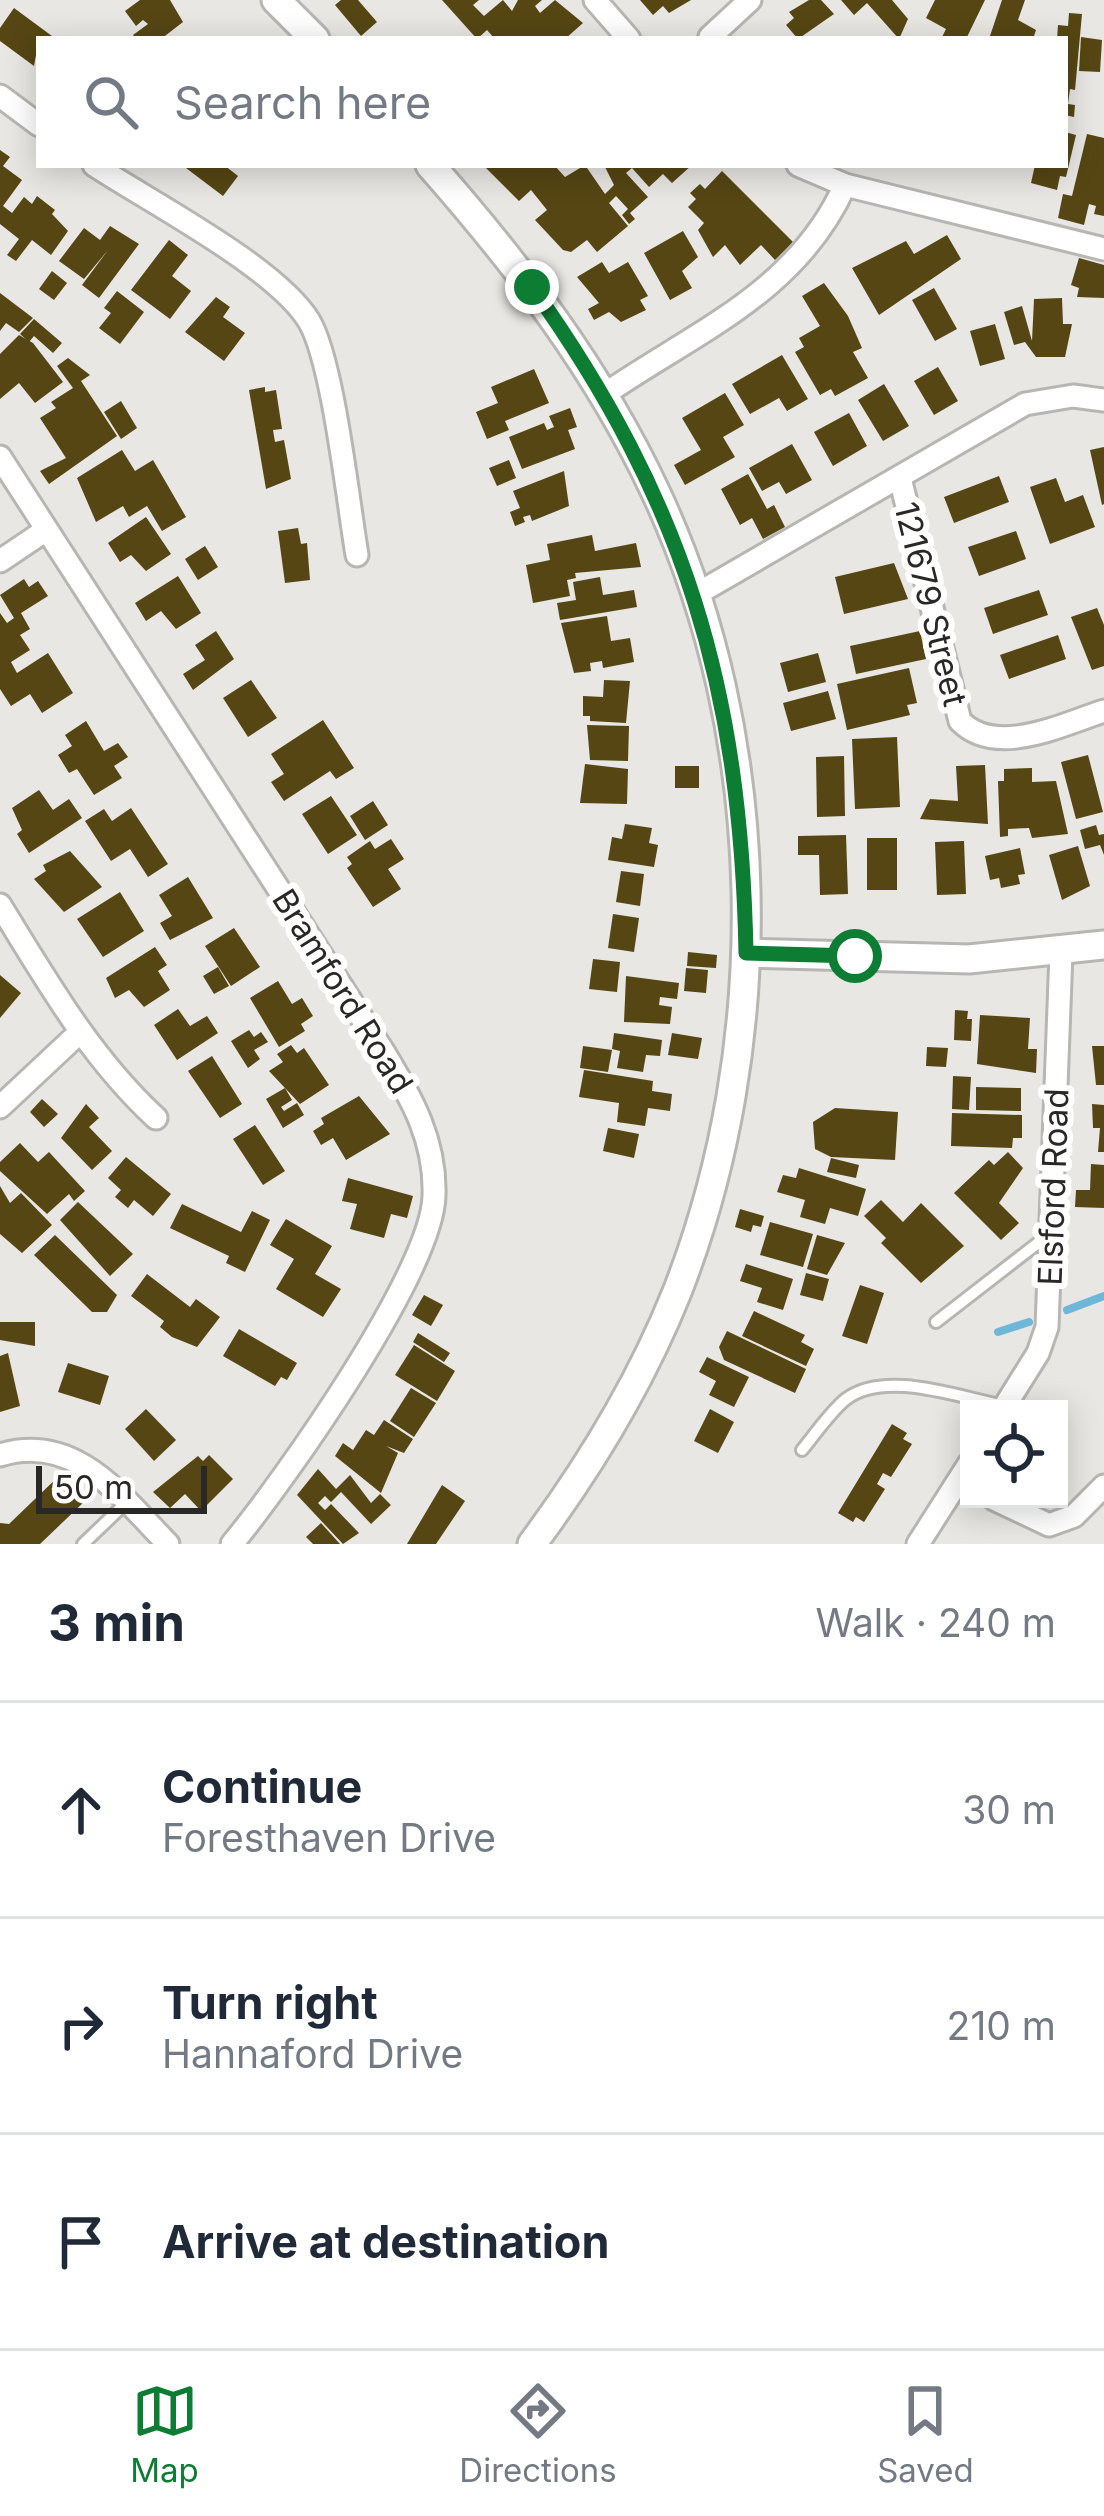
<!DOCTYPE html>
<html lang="en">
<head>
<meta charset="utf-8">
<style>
  body { margin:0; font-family:Inter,sans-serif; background:#f2f2f3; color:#1f2937 }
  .controls { position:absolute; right:36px; bottom:36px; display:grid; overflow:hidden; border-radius:0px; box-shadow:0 6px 30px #0003 }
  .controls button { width:108px; height:108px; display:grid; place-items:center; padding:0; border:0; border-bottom:3px solid #e0e1e3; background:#fff; color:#1f2937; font:60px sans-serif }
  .scale { position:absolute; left:36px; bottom:30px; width:171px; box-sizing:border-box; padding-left:12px; border:6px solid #292827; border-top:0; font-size:33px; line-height:42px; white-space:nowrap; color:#292827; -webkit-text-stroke:9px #fff; paint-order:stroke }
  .stop { position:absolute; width:36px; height:36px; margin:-27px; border:9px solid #0d7d33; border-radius:50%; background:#fff }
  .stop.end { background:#0d7d33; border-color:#fff; box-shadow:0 3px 12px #0008 }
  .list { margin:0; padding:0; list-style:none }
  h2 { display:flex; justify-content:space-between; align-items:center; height:156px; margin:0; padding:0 48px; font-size:51px }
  h2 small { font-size:39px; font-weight:400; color:#747a83 }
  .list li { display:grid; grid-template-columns:78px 1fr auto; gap:36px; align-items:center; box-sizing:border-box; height:216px; padding:0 48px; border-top:3px solid #e0e1e3 }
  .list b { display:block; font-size:45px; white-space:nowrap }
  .list p { margin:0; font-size:39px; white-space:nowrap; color:#747a83 }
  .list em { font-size:39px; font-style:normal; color:#747a83 }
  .icon { flex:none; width:66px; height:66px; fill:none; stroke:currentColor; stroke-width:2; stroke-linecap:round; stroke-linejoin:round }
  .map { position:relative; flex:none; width:1104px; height:1544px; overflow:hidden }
  .search { position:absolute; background:#fff; box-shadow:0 6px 30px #0003; left:36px; right:36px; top:36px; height:132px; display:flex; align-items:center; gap:30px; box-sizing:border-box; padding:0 42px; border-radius:0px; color:#747a83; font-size:45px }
  .sheet { height:804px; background:#fff }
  nav { display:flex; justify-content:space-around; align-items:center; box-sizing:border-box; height:168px; border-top:3px solid #e0e1e3; background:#fff; font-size:33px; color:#747a83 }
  nav a { display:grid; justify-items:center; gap:6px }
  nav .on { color:#0d7d33 }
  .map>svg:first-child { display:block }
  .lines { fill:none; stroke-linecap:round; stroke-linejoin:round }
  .stream { stroke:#6eb7d9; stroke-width:8 }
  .building { fill:#554613 }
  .lane-casing { stroke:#b7b6b2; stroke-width:16 }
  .street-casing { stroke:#b7b6b2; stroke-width:27 }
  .secondary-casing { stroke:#b7b6b2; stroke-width:33 }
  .lane { stroke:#fff; stroke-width:10 }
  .street { stroke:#fff; stroke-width:21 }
  .secondary { stroke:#fff; stroke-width:27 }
  .route { stroke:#0d7d33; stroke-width:15 }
  .labels { text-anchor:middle; stroke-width:12; stroke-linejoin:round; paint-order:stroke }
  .street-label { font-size:33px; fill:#292827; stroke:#fff }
</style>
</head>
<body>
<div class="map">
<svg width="1104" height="1544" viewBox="0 0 1104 1544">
  <rect width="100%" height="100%" fill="#e8e7e3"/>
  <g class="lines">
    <!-- stream -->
    <g class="stream">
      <polyline points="1067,1310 1104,1296"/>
      <polyline points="998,1332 1029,1322"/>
    </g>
  </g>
  <!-- building -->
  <g class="building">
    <polygon points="140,0 170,0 183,22 161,39 136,39 133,35 148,24 143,20 136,26 125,11"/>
    <polygon points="341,0 358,0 377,22 361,36 335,5"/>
    <polygon points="442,0 479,0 473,5 484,16 503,0 512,11 518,0 542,0 535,6 540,13 555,0 583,23 565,39 495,39 487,30 477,39"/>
    <polygon points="640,0 691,0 669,13 663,6 653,15"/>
    <polygon points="809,0 821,0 834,14 798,39 786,25 794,18 789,12"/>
    <polygon points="841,0 892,0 908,19 899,39 867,3 854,15"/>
    <polygon points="935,0 985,0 966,39 941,39 946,29 926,18"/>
    <polygon points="1002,0 1025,0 1018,20 1036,30 1033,39 989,39"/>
    <polygon points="14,8 56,39 39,39 34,66 0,41 0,28"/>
    <polygon points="1069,13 1082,14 1075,90 1070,89 1068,104 1075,105 1074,117 1065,115 1065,39 1057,39 1058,25 1068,26"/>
    <polygon points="1081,37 1102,40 1100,72 1079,71"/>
    <polygon points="1065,132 1076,135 1066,177 1060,176 1057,190 1031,183 1035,165 1065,165"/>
    <polygon points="1087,134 1104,138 1104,216 1094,214 1096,206 1089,204 1084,225 1058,218 1063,194 1072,196"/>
    <polygon points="0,150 10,157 3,166 22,180 3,206 12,213 24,197 32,204 37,196 55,210 52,214 68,231 51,255 32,240 16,261 7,255 19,239 0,224"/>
    <polygon points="182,165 224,165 238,176 223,196"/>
    <polygon points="483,165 554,165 565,177 585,165 605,194 614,185 604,165 692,165 672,183 663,174 649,187 632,168 626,173 648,197 630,213 635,219 629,224 622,215 628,209 616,196 609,203 628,226 597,252 587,240 571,252 563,250 535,220 547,210 531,190 519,201"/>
    <polygon points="722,171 793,242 775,260 761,245 740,265 725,245 713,257 698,230 704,223 688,207 696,199 690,193 700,184 705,189"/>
    <polygon points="110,226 139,244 99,298 82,285 108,250 84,279 59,261 84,228 100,240"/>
    <polygon points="683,231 698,257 682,271 692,288 670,300 644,253"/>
    <polygon points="947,235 961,259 879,315 852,268 906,241 914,254"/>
    <polygon points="169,240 188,255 172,276 191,291 170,319 131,290"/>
    <polygon points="1079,258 1104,265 1104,298 1077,297 1079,288 1071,285"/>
    <polygon points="602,262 609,273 628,262 648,296 640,300 646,310 621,322 609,312 594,320 588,309 599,303 577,277"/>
    <polygon points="52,271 67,283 54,300 39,289"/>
    <polygon points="824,283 848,316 862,348 853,352 868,378 835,396 831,389 820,395 795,352 804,347 799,338 820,326 802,296"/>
    <polygon points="934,288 957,329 935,341 912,300"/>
    <polygon points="117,291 144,312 120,344 99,328 111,313 104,308"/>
    <polygon points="0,293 33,318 19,332 6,323 0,331"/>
    <polygon points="216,297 230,307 223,317 245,333 224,361 185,332"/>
    <polygon points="1062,298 1063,324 1072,324 1065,357 1036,357 1025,342 1014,345 1004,312 1022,306 1032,341 1034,299"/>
    <polygon points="34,319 62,343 53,353 34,336 29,342 20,334"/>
    <polygon points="995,324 1005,359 980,366 970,331"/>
    <polygon points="19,335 33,343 63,382 35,403 19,383 0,399 0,354"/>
    <polygon points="782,355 808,399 787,411 779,398 750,414 732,384"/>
    <polygon points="68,358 90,375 81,381 117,436 49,484 40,471 66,458 40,418 56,408 51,402 73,388 57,366"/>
    <polygon points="938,367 958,401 934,415 914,381"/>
    <polygon points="534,369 549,403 505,421 509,430 487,439 476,412 498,403 491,387"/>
    <polygon points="884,384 909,426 883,441 858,400"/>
    <polygon points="265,387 265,392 276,390 282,429 273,430 275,442 284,440 291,479 266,489 249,390"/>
    <polygon points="725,393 744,425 723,437 735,457 685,485 674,465 701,450 682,418"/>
    <polygon points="121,401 137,428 121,439 104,412"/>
    <polygon points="570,408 577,427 568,430 575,449 522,469 509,437 544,423 547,430 554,427 549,416"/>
    <polygon points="849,413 867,446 833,466 814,432"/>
    <polygon points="792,444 812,480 786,494 779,482 762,491 749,468"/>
    <polygon points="1104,447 1104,504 1102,505 1090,450"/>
    <polygon points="122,450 135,471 153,460 186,517 162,531 147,506 129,517 123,506 96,522 77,478"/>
    <polygon points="509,460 516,478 497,486 489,468"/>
    <polygon points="564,471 569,506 532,521 530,515 523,517 525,522 515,526 510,512 520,508 513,491"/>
    <polygon points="748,474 767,509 774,505 785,527 763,539 752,518 740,525 721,489"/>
    <polygon points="999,476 1009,502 954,523 944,497"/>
    <polygon points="1056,478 1065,502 1083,495 1095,527 1050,544 1030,487"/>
    <polygon points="146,517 171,554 146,571 131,555 120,562 108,543"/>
    <polygon points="298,528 301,544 307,543 310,580 285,583 278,531"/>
    <polygon points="1016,531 1026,559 979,576 968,547"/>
    <polygon points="592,535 595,551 636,543 641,567 575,573 576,578 567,580 570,596 533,603 526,565 550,560 547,544"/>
    <polygon points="205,546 218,567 198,580 185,559"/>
    <polygon points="894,563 908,599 844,614 835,577"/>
    <polygon points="178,576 201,613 176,629 161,611 146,621 135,603"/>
    <polygon points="600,577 603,595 634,590 637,607 560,620 557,603 576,600 573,582"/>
    <polygon points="24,579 29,587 38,581 48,596 21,613 30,629 20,635 30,650 11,662 17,673 48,653 73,693 42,713 30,694 11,706 0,689 0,613 7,623 14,618 0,595"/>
    <polygon points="1039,590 1048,615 993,634 984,608"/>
    <polygon points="1097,608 1104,625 1104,666 1092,670 1071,617"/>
    <polygon points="607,616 611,641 630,638 634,662 603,668 602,661 590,663 591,671 574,673 561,623"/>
    <polygon points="216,631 234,659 193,690 183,674 205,660 195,645"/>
    <polygon points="920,631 926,659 856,674 850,646"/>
    <polygon points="1058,635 1066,659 1009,679 1000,655"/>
    <polygon points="818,653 826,682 788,692 780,663"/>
    <polygon points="909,668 917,703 907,705 910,715 847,730 837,684"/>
    <polygon points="251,680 277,718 248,737 223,698"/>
    <polygon points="604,680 630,681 626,723 590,721 590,716 583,716 583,696 603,697"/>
    <polygon points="828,691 836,719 791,731 783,703"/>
    <polygon points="323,720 354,768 336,779 330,771 284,801 271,782 284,774 271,754"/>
    <polygon points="86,721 104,751 118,743 128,757 114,766 122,778 94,795 77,769 69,773 58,755 72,746 65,735"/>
    <polygon points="587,725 629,726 628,761 590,760"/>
    <polygon points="897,737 900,807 855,809 852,739"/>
    <polygon points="1088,755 1103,812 1076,819 1061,762"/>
    <polygon points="844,756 845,816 817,817 816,757"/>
    <polygon points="585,764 628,769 627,804 580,803"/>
    <polygon points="985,765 988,824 920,819 930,799 958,801 956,766"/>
    <rect x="675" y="766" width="24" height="22"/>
    <polygon points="1032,768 1032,782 1056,781 1068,834 1032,838 1029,828 1008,829 1008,836 1000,837 998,781 1004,781 1004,769"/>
    <polygon points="39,790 53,810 69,799 82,818 29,853 17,834 22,830 12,808"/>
    <polygon points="331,796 357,835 328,854 302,814"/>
    <polygon points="373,801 388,825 365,840 350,816"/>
    <polygon points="131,808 168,864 148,877 130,849 111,861 85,821 104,809 112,821"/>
    <polygon points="625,824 652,828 649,843 658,845 654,867 608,860 612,837 622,839"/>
    <polygon points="1096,825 1099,835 1104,834 1104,855 1100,845 1085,849 1080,830"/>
    <polygon points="846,835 848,894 820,895 819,855 798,855 798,836"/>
    <rect x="867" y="838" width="30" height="52"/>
    <polygon points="391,839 404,859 388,869 401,889 373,907 347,868 352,864 347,857 370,841 375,849"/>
    <polygon points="964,841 966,894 937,895 935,842"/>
    <polygon points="1078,846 1090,886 1062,900 1049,855"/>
    <polygon points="1020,848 1025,874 1018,875 1020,884 1001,888 999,878 990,880 985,856"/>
    <polygon points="70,851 102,887 64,912 34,879 46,871 43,865"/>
    <polygon points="621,871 644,874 640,906 616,902"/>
    <polygon points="188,877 213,918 170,940 160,923 172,916 159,895"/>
    <polygon points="120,892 144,931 103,957 77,919"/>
    <polygon points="613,914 639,918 634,952 608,948"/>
    <polygon points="234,928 260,967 231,986 205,946"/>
    <polygon points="155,947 167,965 158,971 170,990 144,1007 129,990 115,998 106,978"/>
    <polygon points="688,952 717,955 716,968 687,966"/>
    <polygon points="593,959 620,962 617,992 589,989"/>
    <polygon points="218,967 229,986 214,994 203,976"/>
    <polygon points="686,968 708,970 706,993 684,991"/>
    <polygon points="0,975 21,993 0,1018"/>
    <polygon points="626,976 679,983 677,999 660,997 659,1005 672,1007 670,1024 624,1022"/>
    <polygon points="278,981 292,1004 302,998 313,1016 301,1024 305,1031 279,1047 250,998"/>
    <polygon points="178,1009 190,1026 207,1016 218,1033 177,1060 154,1025"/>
    <polygon points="955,1010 968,1011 967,1019 972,1019 971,1041 954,1040"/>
    <polygon points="980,1015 1030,1018 1028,1049 1037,1049 1036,1073 977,1064"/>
    <polygon points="249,1030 254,1037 261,1032 268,1042 254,1050 260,1059 248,1068 231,1041"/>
    <polygon points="614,1033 662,1040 660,1056 646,1055 643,1072 617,1068 620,1051 612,1049"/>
    <polygon points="672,1033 702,1038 698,1059 668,1055"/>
    <polygon points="291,1045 297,1053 304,1048 329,1085 300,1104 269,1071 283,1062 277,1054"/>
    <polygon points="583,1046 612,1050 608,1072 580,1068"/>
    <polygon points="1092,1046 1104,1046 1104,1085 1096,1085"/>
    <polygon points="927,1047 948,1048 946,1067 926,1066"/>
    <polygon points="212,1056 242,1104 220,1118 188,1071"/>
    <polygon points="584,1070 653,1081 652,1091 672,1094 670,1111 648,1108 645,1126 617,1122 619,1103 579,1097"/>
    <polygon points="953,1076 971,1077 969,1110 952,1109"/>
    <polygon points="976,1087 1021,1088 1021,1111 976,1110"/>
    <polygon points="285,1088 292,1100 281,1107 284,1111 297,1103 304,1115 283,1128 266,1099"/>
    <polygon points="359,1096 390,1134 346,1160 333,1138 321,1145 313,1131 324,1124 321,1118"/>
    <polygon points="42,1099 58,1114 44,1127 30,1112"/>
    <polygon points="86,1104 99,1118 89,1127 112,1151 92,1170 61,1138"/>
    <polygon points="1092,1104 1104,1105 1104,1152 1098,1152 1100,1128 1093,1128"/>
    <polygon points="835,1108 898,1112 895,1160 831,1157 815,1149 813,1122"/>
    <polygon points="952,1113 1022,1115 1022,1138 1013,1138 1012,1148 951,1146"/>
    <polygon points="255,1125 285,1171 263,1185 233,1139"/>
    <polygon points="608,1128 639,1134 634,1158 603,1151"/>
    <polygon points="20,1143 38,1162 49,1152 85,1191 74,1201 69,1194 47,1214 0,1171 0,1162"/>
    <polygon points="1008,1152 1023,1168 999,1203 1019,1223 1001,1240 954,1193 989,1160 994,1165"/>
    <polygon points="126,1157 171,1194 153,1216 134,1200 128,1208 115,1197 121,1190 108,1178"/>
    <polygon points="831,1158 859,1165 856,1178 827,1172"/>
    <polygon points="1091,1164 1104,1165 1104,1208 1075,1207 1076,1190 1090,1190"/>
    <polygon points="799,1168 866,1189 858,1216 830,1208 825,1224 800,1217 805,1200 777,1192 783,1175 796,1178"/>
    <polygon points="348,1178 413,1196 407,1218 391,1214 384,1238 350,1229 357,1204 342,1201"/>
    <polygon points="0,1186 10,1203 21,1193 52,1225 22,1253 0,1234"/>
    <polygon points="881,1200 903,1222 921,1203 964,1246 921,1283 881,1243 886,1238 864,1216"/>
    <polygon points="78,1202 133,1254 110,1276 60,1220"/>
    <polygon points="182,1204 241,1232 252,1211 270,1220 245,1272 226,1263 229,1256 170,1228"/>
    <polygon points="740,1209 764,1216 761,1227 753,1225 751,1232 735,1227"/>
    <polygon points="286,1219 332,1246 315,1274 341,1289 323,1317 276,1289 294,1259 270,1245"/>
    <polygon points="770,1222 813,1234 803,1267 760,1255"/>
    <polygon points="55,1235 117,1295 107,1312 92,1312 34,1255"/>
    <polygon points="817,1235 845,1243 827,1275 807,1269"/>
    <polygon points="746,1264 793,1279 783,1310 757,1302 762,1288 740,1281"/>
    <polygon points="806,1273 829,1279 823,1301 800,1295"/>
    <polygon points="147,1274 190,1307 196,1299 220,1317 197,1347 172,1337 160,1327 164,1321 131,1296"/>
    <polygon points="860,1285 884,1293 867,1344 842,1336"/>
    <polygon points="424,1295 443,1305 431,1326 412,1315"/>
    <polygon points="754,1311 805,1335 801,1342 814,1349 806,1366 742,1336"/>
    <polygon points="0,1322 35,1322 35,1346 0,1340"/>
    <polygon points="239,1329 297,1363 287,1380 281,1377 275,1386 223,1356"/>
    <polygon points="727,1331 806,1369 795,1393 724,1360 719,1347"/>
    <polygon points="418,1333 450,1353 444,1362 413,1342"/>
    <polygon points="414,1345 455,1371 437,1401 395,1375"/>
    <polygon points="8,1353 20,1406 0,1412 0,1356"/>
    <polygon points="707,1357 749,1377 734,1407 709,1395 716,1381 699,1372"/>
    <polygon points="68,1363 109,1376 100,1405 58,1392"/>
    <polygon points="411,1388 436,1403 414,1437 390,1421"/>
    <polygon points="146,1409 176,1440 154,1461 125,1429"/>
    <polygon points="710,1409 734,1422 718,1453 694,1441"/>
    <polygon points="384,1420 413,1439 404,1453 386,1446 398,1453 381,1493 335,1456 343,1443 353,1450 366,1430 374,1435"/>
    <polygon points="892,1424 907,1433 903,1439 912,1444 891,1477 883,1473 877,1484 885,1489 864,1522 856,1517 853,1522 838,1513"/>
    <polygon points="209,1455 233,1479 201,1511 185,1494 170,1508 153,1492 198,1456 203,1461"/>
    <polygon points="318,1469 336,1489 350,1475 371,1503 380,1494 391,1505 371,1524 341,1492 331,1502 325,1496 318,1503 325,1510 331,1504 359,1533 343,1544 297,1495"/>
    <polygon points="61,1474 86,1500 40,1544 0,1544 0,1523 9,1524"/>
    <polygon points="442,1485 465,1501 436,1544 407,1544"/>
    <polygon points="321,1523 340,1544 313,1544 306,1537"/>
  </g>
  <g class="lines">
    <defs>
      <g id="lane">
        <polyline points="936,1322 1047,1236"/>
        <path d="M 802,1450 C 816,1433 830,1412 846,1399 C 886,1369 960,1398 1005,1406"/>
        <polyline points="83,1544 127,1502"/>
      </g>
      <g id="street">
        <polyline points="595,0 629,39"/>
        <polyline points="710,37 750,0"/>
        <polyline points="0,96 39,125"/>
        <path d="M 94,165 C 150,202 276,267 309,321 C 333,361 348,502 357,555"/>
        <polyline points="798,165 845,185 1104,249"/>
        <path d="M 605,394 C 697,331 797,292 845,185"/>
        <path d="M 0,457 L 383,1051 C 411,1098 436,1139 434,1196 C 432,1272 284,1481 232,1544"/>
        <path d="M 900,478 L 960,721 C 996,758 1063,724 1104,711"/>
        <polyline points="0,561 46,530"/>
        <polyline points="695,595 1025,404 1073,396 1104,400"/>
        <path d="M 0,905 C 47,981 90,1057 156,1118"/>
        <polyline points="0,1107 79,1033"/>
        <polyline points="1003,1409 1038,1353 1047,1327 1061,953"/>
        <path d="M 0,1455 C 75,1432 121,1496 168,1544"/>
        <polyline points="994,1499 1049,1525 1074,1516 1104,1486"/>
        <polyline points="918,1544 969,1464"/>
      </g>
      <g id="secondary">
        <polyline points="276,0 315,39"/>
        <path d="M 430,165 C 519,266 599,371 656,493 C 770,737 775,1042 677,1292 C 641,1382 590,1466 532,1544"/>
        <polyline points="746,953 969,959 1104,945"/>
      </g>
    </defs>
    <!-- lane casing -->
    <use href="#lane" class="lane-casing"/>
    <!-- street casing -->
    <use href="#street" class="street-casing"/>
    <!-- secondary casing -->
    <use href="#secondary" class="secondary-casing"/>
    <!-- lane -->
    <use href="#lane" class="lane"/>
    <!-- street -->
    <use href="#street" class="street"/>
    <!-- secondary -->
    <use href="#secondary" class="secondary"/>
  </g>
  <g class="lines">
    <!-- route -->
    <path class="route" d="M 532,287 C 686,503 741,690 746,953 L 855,956"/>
  </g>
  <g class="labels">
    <!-- street labels -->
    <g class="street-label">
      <text transform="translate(931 604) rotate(76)" y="12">121679 Street</text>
      <text transform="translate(343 991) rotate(58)" y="12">Bramford Road</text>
      <text transform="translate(1053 1187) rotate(-88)" y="12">Elsford Road</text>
    </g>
  </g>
</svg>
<div class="controls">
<button><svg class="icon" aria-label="locate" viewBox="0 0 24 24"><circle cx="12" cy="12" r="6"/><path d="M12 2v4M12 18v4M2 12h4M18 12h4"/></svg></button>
</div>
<div class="scale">50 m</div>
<div class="stop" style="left:855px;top:956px"></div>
<div class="stop end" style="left:532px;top:287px"></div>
<div class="search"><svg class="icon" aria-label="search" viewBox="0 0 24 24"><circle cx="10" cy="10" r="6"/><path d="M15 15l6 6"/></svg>Search here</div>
</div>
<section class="sheet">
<h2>3 min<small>Walk · 240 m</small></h2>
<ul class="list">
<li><svg class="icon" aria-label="ahead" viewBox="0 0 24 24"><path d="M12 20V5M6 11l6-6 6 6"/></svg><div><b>Continue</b><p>Foresthaven Drive</p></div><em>30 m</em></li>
<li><svg class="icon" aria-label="right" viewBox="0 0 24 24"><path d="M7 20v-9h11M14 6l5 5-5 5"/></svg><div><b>Turn right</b><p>Hannaford Drive</p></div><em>210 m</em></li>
<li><svg class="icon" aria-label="arrive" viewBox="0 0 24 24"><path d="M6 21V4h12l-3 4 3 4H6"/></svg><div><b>Arrive at destination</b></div></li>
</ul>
</section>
<nav>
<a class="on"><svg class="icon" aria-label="map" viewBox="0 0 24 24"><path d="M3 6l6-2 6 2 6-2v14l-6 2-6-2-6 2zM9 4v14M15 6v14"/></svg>Map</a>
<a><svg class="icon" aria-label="directions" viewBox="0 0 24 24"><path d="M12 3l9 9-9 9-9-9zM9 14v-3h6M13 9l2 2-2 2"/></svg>Directions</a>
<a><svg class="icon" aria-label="saved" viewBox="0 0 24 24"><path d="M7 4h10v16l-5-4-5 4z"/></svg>Saved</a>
</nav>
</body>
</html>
